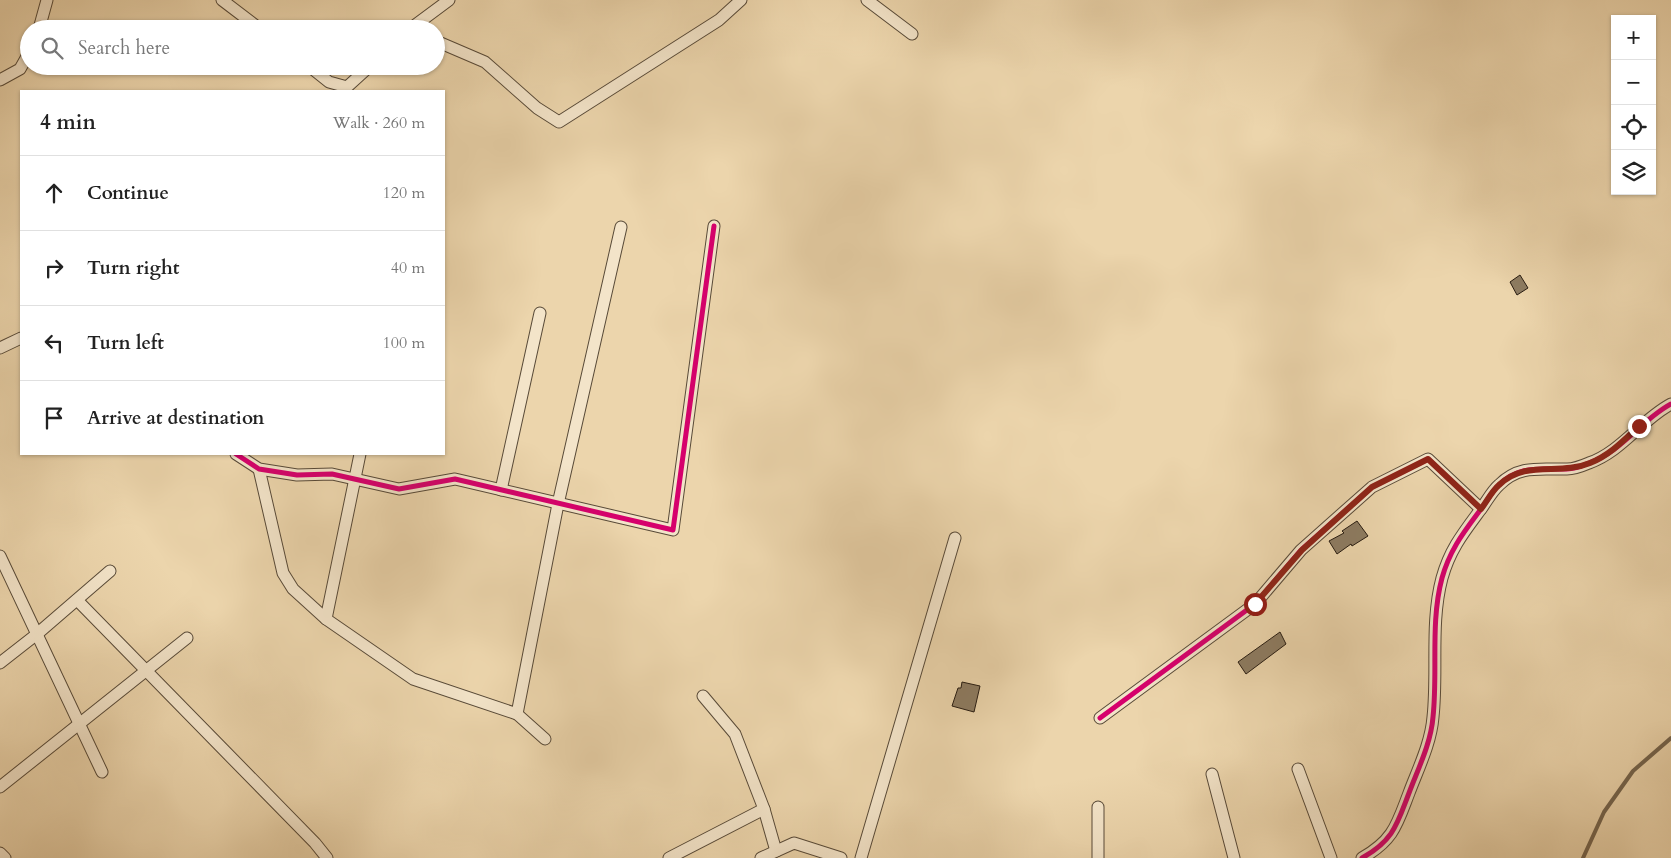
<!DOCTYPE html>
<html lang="en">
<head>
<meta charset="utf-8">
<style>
  body { margin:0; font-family:Cardo,serif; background:#f2f2f2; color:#222 }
  .controls { position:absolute; right:15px; top:15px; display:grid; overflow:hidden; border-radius:0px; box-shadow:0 1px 4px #0004 }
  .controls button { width:45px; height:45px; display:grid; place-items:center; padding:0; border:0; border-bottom:1px solid #e0e0e0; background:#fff; color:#222; font:25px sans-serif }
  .stop { position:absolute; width:15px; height:15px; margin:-11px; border:4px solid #8f2418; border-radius:50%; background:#fff }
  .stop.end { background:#8f2418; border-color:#fff; box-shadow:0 1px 5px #0008 }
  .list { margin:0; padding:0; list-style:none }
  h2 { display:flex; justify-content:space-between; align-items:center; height:65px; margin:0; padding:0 20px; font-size:21px }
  h2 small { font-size:16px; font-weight:400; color:#767676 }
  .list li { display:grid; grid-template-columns:32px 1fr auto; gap:15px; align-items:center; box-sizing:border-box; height:75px; padding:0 20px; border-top:1px solid #e0e0e0 }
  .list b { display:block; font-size:19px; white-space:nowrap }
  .list em { font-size:16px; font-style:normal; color:#767676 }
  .icon { flex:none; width:28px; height:28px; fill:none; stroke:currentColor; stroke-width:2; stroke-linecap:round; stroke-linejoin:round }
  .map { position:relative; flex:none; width:1671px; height:858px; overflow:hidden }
  .search { position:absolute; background:#fff; box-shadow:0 1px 4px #0004; left:20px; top:20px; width:425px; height:55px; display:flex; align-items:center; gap:12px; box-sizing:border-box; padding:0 18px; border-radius:28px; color:#767676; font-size:19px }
  .panel { position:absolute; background:#fff; box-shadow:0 1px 4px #0004; left:20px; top:90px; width:425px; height:365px; border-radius:0px }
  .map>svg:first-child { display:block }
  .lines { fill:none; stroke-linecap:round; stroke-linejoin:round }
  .stream { stroke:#75654e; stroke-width:4 }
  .building { fill:#8d7c62; stroke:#261b11 }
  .street-casing { stroke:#584a38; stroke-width:13 }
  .street { stroke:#f3e4c9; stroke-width:11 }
  .cycleway-casing { stroke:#f3e4c9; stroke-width:8 }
  .cycleway { stroke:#d6006c; stroke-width:5 }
  .route { stroke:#8f2418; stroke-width:6 }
</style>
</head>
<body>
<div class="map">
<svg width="1671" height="858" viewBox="0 0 1671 858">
  <rect width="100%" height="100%" fill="#ecd5ac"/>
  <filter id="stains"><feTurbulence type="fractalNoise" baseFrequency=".004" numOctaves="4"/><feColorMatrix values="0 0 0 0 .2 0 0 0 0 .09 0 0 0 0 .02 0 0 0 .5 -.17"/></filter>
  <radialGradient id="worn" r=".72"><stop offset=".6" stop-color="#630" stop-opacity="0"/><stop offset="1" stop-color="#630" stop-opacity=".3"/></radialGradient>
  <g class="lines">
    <!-- stream -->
    <polyline class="stream" points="1583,858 1604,812 1633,771 1671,738"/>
  </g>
  <!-- building -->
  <g class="building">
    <polygon points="1520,275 1528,288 1517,295 1510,282"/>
    <polygon points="1357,521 1368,536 1352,546 1351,544 1337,554 1329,541 1344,533 1342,531"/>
    <polygon points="1280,632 1286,644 1246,674 1238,662"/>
    <polygon points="962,682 980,686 974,712 952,706 958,688 961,688"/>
  </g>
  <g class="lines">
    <defs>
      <g id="street">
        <polyline points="222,0 260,29"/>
        <polyline points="867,0 912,34"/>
        <polyline points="39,29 47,0"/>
        <polyline points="410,29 449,0"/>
        <polyline points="436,41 485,62 537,108 559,122 719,20 741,0"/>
        <polyline points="309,66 329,82 347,87 370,66"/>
        <polyline points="0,80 20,69 29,53"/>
        <polyline points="0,348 21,338"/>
        <polyline points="236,454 259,469 297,475 332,474 399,489 455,479 673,530 714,226"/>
        <polyline points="259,469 283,573 293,589 326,619 413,679 517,714 545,739"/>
        <polyline points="501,490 540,313"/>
        <polyline points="0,556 102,772"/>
        <polyline points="77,600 315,843 327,858"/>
        <polyline points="326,619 360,454"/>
        <polyline points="0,663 37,634 110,571"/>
        <polyline points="703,696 735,734 764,809 776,851"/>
        <polyline points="517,714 558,504 621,227"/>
        <polyline points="1100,718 1255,604 1301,550 1372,487 1428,459 1481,509"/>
        <polyline points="1298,769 1331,858"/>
        <polyline points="1212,774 1234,858"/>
        <polyline points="0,787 187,638"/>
        <polyline points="0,853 5,858"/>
        <polyline points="669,858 764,809"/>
        <polyline points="761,858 794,843 841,858"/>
        <polyline points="861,858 955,538"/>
        <polyline points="1098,858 1098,807"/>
        <path d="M 1362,858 C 1394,840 1397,824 1409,793 C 1418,769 1431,743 1433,717 C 1438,671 1430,623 1442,578 C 1450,549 1464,532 1481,509 C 1487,501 1492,491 1499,485 C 1520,464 1541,470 1567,469 C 1574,469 1582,466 1589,463 C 1621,452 1641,420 1671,404"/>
      </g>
    </defs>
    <!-- street casing -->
    <use href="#street" class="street-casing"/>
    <!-- street -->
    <use href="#street" class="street"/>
    <defs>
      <g id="cycleway">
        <polyline points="236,454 259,469 297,475 332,474 399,489 455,479 673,530 714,226"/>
        <polyline points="1100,718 1255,604 1301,550 1372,487 1428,459 1481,509"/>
        <path d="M 1362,858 C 1394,840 1397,824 1409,793 C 1418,769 1431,743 1433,717 C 1438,671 1430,623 1442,578 C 1450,549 1464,532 1481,509 C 1487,501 1492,491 1499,485 C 1520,464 1541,470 1567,469 C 1574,469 1582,466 1589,463 C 1621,452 1641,420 1671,404"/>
      </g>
    </defs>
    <!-- cycleway casing -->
    <use href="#cycleway" class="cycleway-casing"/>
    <!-- cycleway -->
    <use href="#cycleway" class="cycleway"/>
  </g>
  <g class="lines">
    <!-- route -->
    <path class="route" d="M 1255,604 L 1302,550 L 1372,487 L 1428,459 L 1481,509 C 1487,501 1492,491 1499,485 C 1526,459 1559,476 1590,463 C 1610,455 1624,440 1639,426"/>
  </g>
  <rect width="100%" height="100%" filter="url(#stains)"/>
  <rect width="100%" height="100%" fill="url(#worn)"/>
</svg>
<div class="controls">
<button>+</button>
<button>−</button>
<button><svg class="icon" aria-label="locate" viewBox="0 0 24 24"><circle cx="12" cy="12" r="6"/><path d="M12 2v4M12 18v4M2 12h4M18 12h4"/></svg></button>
<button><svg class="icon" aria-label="layers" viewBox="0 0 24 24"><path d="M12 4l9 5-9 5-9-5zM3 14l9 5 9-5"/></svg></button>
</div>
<div class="stop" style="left:1255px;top:604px"></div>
<div class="stop end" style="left:1639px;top:426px"></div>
<div class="search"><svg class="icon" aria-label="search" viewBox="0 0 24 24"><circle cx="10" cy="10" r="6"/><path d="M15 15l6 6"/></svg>Search here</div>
<section class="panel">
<h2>4 min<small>Walk · 260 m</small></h2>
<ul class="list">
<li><svg class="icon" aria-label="ahead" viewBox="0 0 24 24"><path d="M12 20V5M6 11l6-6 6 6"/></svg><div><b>Continue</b></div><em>120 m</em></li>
<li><svg class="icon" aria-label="right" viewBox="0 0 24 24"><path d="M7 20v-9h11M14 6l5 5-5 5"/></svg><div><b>Turn right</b></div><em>40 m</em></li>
<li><svg class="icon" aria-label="left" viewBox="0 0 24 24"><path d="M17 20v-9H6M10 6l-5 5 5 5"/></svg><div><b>Turn left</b></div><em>100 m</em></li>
<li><svg class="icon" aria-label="arrive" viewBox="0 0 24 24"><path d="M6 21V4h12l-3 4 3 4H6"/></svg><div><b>Arrive at destination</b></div></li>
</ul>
</section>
</div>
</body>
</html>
